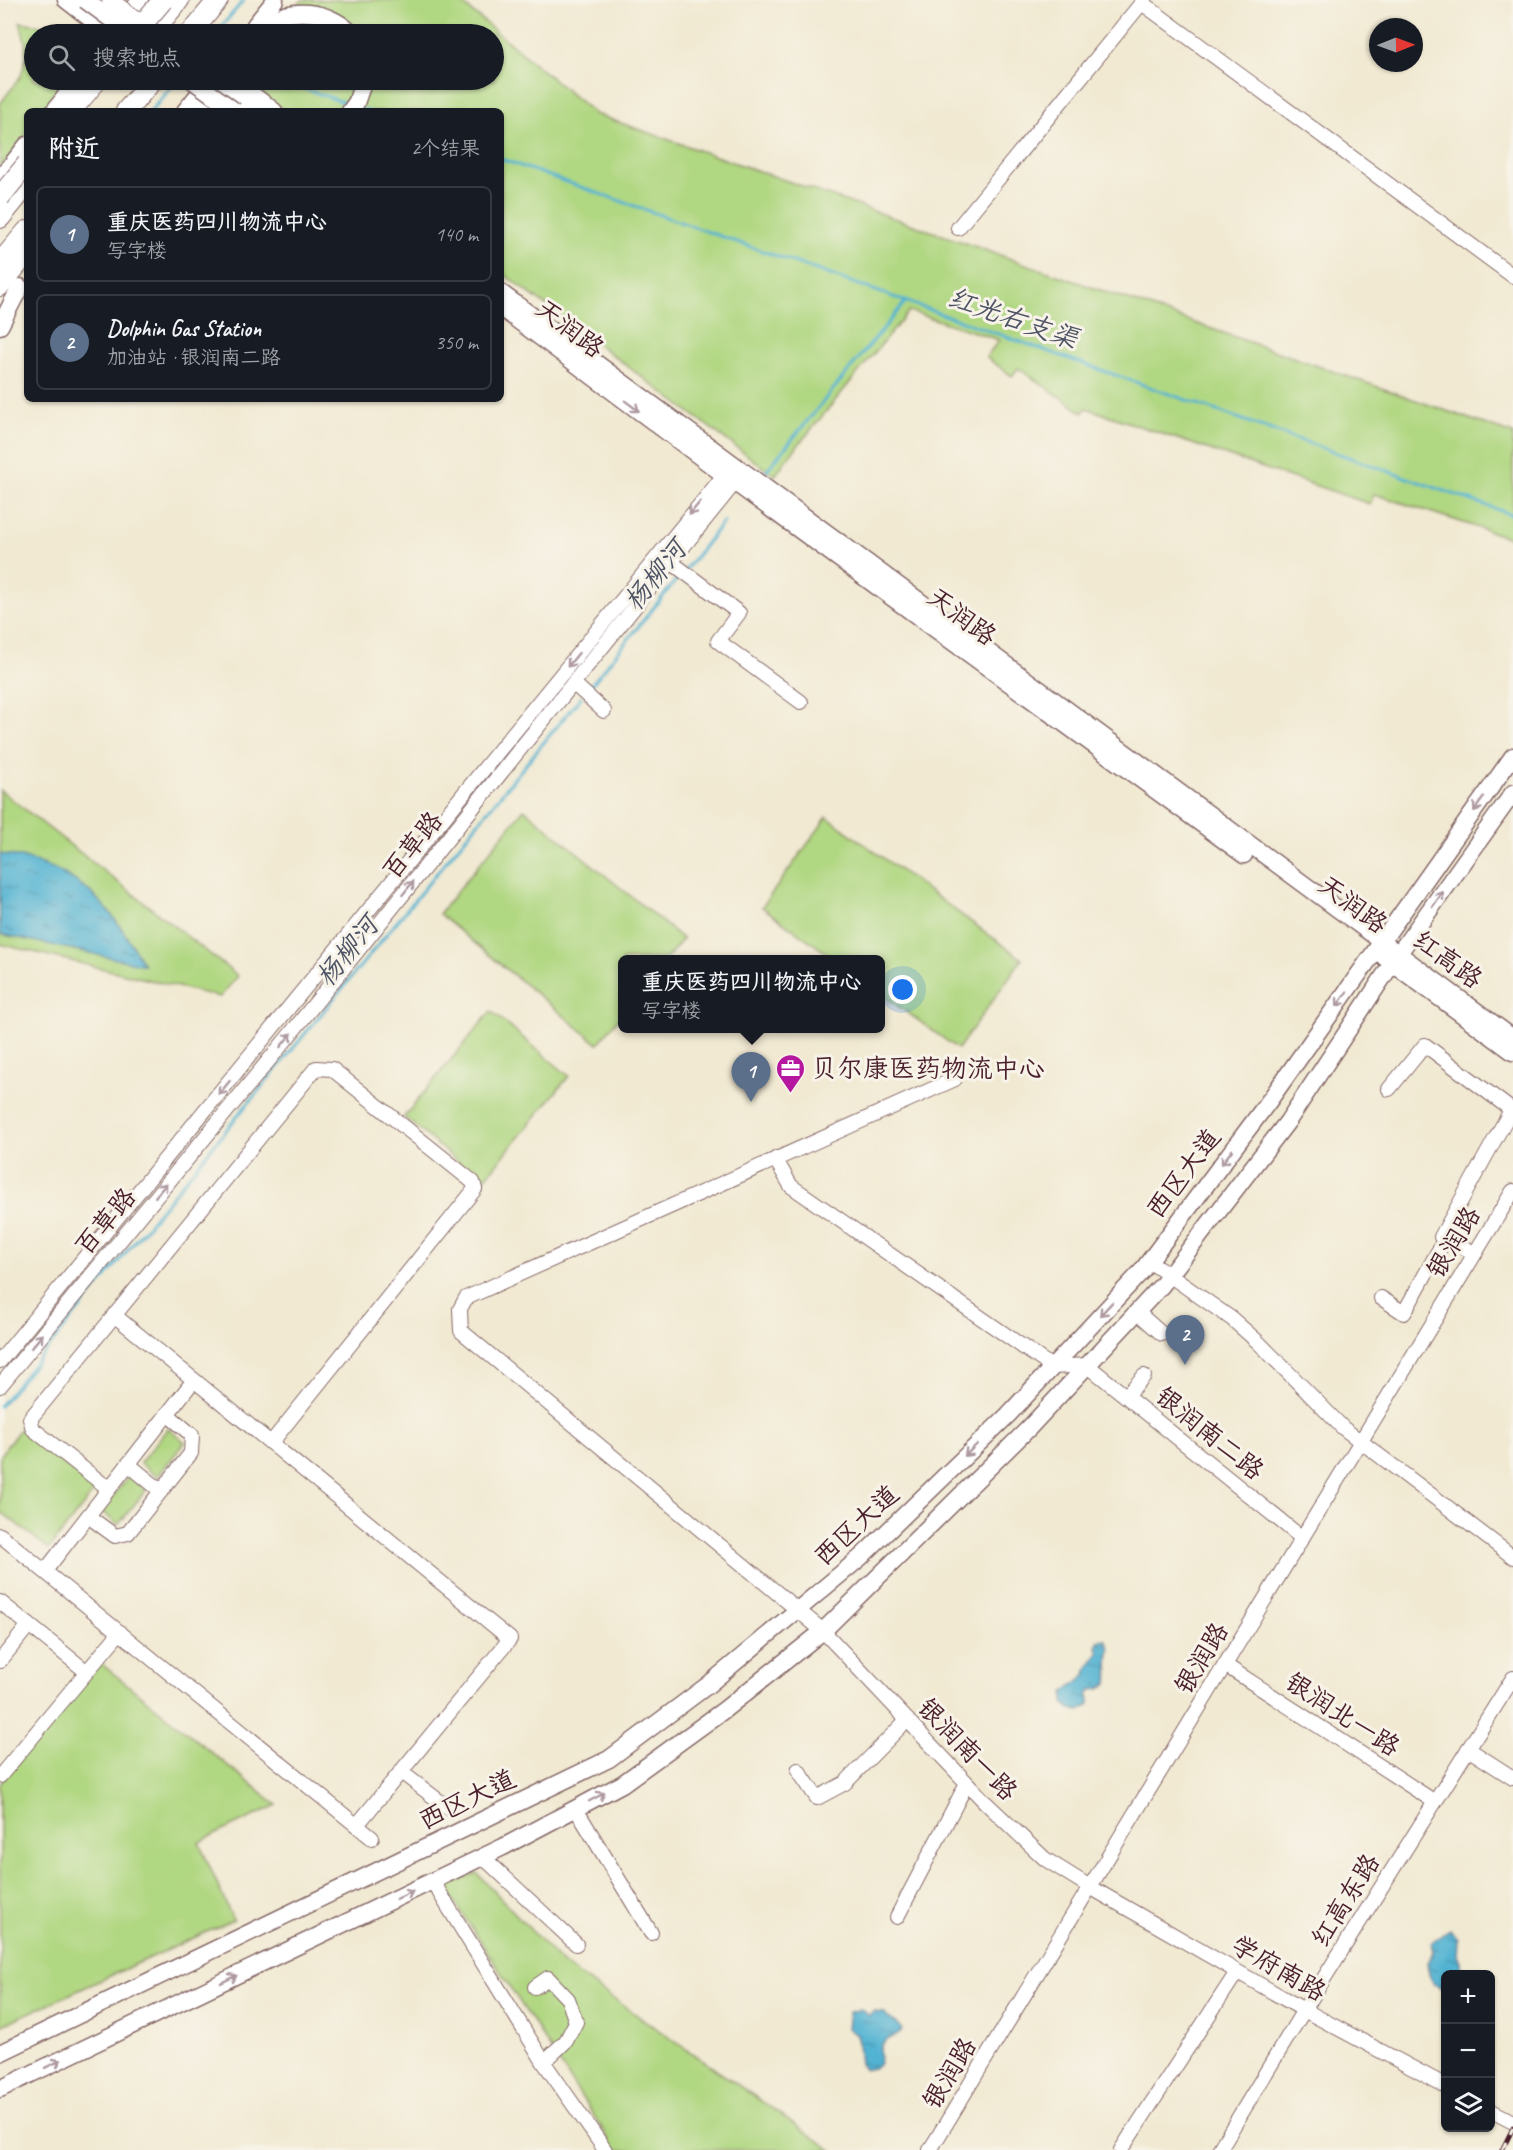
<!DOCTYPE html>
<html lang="zh">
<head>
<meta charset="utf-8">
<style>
  body { margin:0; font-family:Caveat,"LXGW WenKai TC",sans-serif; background:#20242c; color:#f1f3f6 }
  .controls { position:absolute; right:18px; bottom:18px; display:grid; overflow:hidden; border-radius:9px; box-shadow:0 2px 4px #0004 }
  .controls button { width:54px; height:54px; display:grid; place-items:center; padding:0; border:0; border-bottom:2px solid #363941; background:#171b24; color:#f1f3f6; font:30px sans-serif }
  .compass { position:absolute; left:1369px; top:18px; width:54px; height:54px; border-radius:50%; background:#171b24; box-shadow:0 2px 4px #0004; rotate:89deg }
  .you { position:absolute; left:903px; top:990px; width:21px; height:21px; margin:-15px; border:4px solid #fff; border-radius:50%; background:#1a73e8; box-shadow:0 0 0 9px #1a73e833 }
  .badge { display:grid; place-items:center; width:39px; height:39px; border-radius:50%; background:#2563eb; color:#fff; font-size:20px; font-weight:700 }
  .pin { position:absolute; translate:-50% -50px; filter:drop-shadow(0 2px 3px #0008) }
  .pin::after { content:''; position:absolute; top:32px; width:21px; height:18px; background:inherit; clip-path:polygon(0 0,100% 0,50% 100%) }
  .popup { position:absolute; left:618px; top:955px; width:267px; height:78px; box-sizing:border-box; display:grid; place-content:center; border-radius:9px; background:#171b24; filter:drop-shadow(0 2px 4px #0005); font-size:20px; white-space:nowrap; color:#9ea1a6 }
  .popup b { font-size:22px; color:#f1f3f6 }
  .popup::after { content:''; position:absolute; left:50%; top:100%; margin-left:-12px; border:12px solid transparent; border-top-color:#171b24 }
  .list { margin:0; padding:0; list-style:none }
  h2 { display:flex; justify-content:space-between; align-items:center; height:78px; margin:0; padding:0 24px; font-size:26px }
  h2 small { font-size:20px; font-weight:400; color:#9ea1a6 }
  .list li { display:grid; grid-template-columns:39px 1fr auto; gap:18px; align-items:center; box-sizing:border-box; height:96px; margin:0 12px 12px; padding:0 12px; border:2px solid #363941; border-radius:9px }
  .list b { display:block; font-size:22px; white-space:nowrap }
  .list p { margin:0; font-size:20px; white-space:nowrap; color:#9ea1a6 }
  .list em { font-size:20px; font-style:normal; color:#9ea1a6 }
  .icon { flex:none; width:33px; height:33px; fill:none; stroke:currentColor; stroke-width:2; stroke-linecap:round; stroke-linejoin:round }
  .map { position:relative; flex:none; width:1513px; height:2150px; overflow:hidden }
  .search { position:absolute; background:#171b24; box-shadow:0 2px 4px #0004; left:24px; top:24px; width:480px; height:66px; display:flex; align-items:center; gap:15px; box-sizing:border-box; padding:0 21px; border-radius:33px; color:#9ea1a6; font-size:22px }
  .panel { position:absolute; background:#171b24; box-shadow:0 2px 4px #0004; left:24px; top:108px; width:480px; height:294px; border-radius:9px }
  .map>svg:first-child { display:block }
  .green { fill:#b0d781; stroke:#7d7b56; stroke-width:1.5 }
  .water { fill:url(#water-ripples); stroke:#4e697e; stroke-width:1.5 }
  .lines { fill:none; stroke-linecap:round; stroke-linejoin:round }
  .stream { stroke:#53b3d2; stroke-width:3 }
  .minor-casing { stroke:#846665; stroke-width:16 }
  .major-casing { stroke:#846665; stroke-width:19 }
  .highway-casing { stroke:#846665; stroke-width:22 }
  .minor { stroke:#fff; stroke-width:14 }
  .major { stroke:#fff; stroke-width:16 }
  .highway { stroke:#fff; stroke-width:20 }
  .rail-casing { stroke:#4a1f2b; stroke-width:5 }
  .rail { stroke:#f7f3e8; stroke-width:3; stroke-dasharray:9; stroke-linecap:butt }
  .major-bridge-casing { stroke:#846665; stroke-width:19; stroke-linecap:butt }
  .highway-bridge-casing { stroke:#846665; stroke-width:22; stroke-linecap:butt }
  .major-bridge { stroke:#fff; stroke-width:16 }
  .highway-bridge { stroke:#fff; stroke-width:20 }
  .oneway { stroke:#ae9aa0 }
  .labels { text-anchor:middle; stroke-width:6; stroke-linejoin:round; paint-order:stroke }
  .street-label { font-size:26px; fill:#4a1f2b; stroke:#f7f3e8 }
  .poi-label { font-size:26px; fill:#4a1f2b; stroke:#f7f3e8; text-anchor:start }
  .water-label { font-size:27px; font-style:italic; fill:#4d5365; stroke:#f7f3e8 }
</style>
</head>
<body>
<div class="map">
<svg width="1513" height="2150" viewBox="0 0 1513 2150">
  <defs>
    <pattern id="water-ripples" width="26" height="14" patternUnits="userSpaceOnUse" patternTransform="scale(1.5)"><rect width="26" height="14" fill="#53b3d2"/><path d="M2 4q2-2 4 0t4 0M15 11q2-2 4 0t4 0" fill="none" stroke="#4791ab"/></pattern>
  </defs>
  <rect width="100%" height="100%" fill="#f7f3e8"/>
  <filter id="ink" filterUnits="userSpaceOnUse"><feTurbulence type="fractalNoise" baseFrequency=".0167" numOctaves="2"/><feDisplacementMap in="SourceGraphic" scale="12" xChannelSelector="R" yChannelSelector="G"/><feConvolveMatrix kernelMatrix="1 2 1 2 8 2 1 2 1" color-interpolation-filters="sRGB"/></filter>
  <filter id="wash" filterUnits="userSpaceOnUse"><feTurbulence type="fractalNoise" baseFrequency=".008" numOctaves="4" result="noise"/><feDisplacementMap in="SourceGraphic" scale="24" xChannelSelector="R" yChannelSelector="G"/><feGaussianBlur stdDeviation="1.35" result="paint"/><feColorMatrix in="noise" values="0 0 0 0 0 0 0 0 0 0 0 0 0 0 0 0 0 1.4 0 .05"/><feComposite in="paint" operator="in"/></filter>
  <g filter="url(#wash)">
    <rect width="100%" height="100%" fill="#f1e9d2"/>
    <!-- green -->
    <g class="green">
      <polygon points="302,0 458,0 595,114 1513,434 1513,539 1374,494 1370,504 1086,408 1083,413 1018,368 1012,376 986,357 999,340 909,311 786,460 775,476 501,272 501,111 285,111 262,94 259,80 494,80 494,34 272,34"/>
      <polygon points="20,22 69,30 74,34 34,34 34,80 73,80 47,111 27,111 27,135 0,168 0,104 21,76 26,58 25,41"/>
      <polygon points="0,790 238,976 220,997 0,944"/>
      <polygon points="524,809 683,939 666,959 622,960 622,1014 598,1044 439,914"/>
      <polygon points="827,817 1022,959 958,1049 880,993 880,960 835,959 762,907"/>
      <polygon points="491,1011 569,1076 482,1182 404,1117"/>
      <polygon points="168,1428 185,1442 157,1477 140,1463"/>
      <polygon points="20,1429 96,1489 49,1549 0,1511 0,1455"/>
      <polygon points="129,1476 146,1490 118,1525 101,1511"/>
      <polygon points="99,1662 277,1805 199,1842 233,1920 0,2026 0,1784"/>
      <polygon points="477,1873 563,1964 832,2150 616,2150 445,1887"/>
    </g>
    <!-- water -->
    <g class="water">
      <path d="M 0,854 C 16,855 31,859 45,865 C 96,885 117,919 144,965 L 0,934 Z"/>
      <path d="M 1106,1640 L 1110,1649 C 1106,1661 1110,1671 1108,1683 L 1100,1689 L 1091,1690 L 1088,1696 L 1090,1704 L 1080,1711 L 1070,1709 L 1064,1703 L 1064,1692 L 1086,1675 L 1088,1667 L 1099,1652 L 1097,1647 L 1098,1641 Z"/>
      <path d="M 1449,1929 L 1458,1938 L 1457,1955 L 1462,1968 L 1481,1974 L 1446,1974 L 1445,1989 C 1430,1985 1429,1977 1427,1963 L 1434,1953 L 1432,1943 Z"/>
      <path d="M 861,2009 L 869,2016 L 873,2012 L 885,2013 C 889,2021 898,2022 902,2030 C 897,2036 891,2036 885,2041 C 873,2050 890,2069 865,2069 L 860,2064 L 857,2035 L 847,2028 L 849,2012 Z"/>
    </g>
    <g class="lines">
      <!-- stream -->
      <g class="stream">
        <polyline points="215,34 244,0"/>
        <polyline points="279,80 349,104"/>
        <polyline points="358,108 368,111"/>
        <polyline points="151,111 177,80"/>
        <polyline points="501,159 1513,515"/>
        <polyline points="766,471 906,301"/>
        <polyline points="686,569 724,521"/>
        <polyline points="587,690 681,574"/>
        <polyline points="0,1406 581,697"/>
      </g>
    </g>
  </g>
  <g filter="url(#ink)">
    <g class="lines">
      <defs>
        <g id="minor">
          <polyline points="1142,3 1513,276"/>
          <polyline points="958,228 1144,0"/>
          <polyline points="671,562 739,613 718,641 801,702"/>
          <polyline points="573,683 604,711"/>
          <polyline points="955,1079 466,1298 460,1309 461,1331 823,1631 986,1803 1045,1859 1090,1887 1304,2010 1446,2086"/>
          <polyline points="1389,1089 1425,1045 1509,1108 1510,1112 1441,1237 1475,1253"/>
          <polyline points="777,1158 777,1162 791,1186 1052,1367 1087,1365 1302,1538"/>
          <polyline points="1149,1261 1232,1319 1258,1342 1343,1428 1513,1557"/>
          <polyline points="1381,1298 1404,1313 1445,1239"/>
          <polyline points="1137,1312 1162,1334"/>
          <polyline points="114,1315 194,1380"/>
          <polyline points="0,1361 730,468"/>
          <polyline points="0,1386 288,1037 741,475"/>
          <polyline points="1126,1396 1144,1376"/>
          <polyline points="128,1464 161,1491"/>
          <polyline points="109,1489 33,1429 30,1419 316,1068 332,1069 473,1182 475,1189 271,1443"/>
          <polyline points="88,1516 115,1536 128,1533 191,1453 192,1435 167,1414"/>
          <polyline points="0,1535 372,1838"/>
          <polyline points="45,1571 194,1380 510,1639 357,1825"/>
          <polyline points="0,1602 29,1625"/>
          <polyline points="0,1661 29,1625 87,1672"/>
          <polyline points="1225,1665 1435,1802"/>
          <polyline points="1468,1749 1513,1778"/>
          <polyline points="798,1770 817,1798 845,1783 907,1720"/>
          <polyline points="401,1772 447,1807"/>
          <polyline points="0,1776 120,1632"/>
          <polyline points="576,1809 651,1933"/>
          <polyline points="483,1857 576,1944"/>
          <polyline points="433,1882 545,2064 605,2150"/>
          <polyline points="897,1917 967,1783"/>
          <polyline points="535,1987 548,1978 568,1999 576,2022 566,2041 544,2062"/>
          <polyline points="1490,2110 1513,2122"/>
          <polyline points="930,2150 1513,1191"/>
          <polyline points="1121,2150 1237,1972"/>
          <polyline points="1219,2150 1304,2010 1513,1678"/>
        </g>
        <g id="major">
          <polyline points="66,0 110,34"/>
          <polyline points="255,25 275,0"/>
          <polyline points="121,26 140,0"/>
          <path d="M 252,34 C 258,30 265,23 272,20 C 299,6 332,13 352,34"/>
          <polyline points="213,80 254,111"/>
          <polyline points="233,80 274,111"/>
          <polyline points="198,95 219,111"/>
          <polyline points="54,111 78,80"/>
          <polyline points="185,111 210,80"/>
          <polyline points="350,111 356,103 364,80"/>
          <polyline points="0,179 27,145"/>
          <polyline points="501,293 1513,1038"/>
          <polyline points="501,308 723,474 1244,855"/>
          <polyline points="0,326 20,287"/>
          <polyline points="1384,957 1513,1052"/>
          <polyline points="0,2053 609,1759 708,1685 861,1557 1008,1415 1141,1272 1269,1101 1513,756"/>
          <polyline points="0,2089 503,1847 622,1784 724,1710 823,1631 1028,1429 1162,1285 1288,1121 1399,953 1513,793"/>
        </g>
        <g id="highway">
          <polyline points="151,34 179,0"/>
          <polyline points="190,34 218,0"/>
          <polyline points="71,111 97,80"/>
          <polyline points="126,111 153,80"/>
          <polyline points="0,218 27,185"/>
          <polyline points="0,263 27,231"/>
          <polyline points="0,286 27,253"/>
        </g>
      </defs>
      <!-- minor casing -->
      <use href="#minor" class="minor-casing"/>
      <!-- major casing -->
      <use href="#major" class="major-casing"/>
      <!-- highway casing -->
      <use href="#highway" class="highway-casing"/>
      <!-- minor -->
      <use href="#minor" class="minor"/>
      <!-- major -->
      <use href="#major" class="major"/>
      <!-- highway -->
      <use href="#highway" class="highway"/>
      <defs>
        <polyline id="rail" points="1502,2150 1513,2128"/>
      </defs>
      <!-- rail casing -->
      <use href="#rail" class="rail-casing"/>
      <!-- rail -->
      <use href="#rail" class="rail"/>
      <defs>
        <g id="major-bridge">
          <polyline points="85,0 131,34"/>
          <polyline points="110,0 155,34"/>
          <polyline points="192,80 235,111"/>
        </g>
        <g id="highway-bridge">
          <polyline points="134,34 163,0"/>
          <polyline points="0,197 27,164"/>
        </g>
      </defs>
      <!-- major-bridge casing -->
      <use href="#major-bridge" class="major-bridge-casing"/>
      <!-- highway-bridge casing -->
      <use href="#highway-bridge" class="highway-bridge-casing"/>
      <!-- major-bridge -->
      <use href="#major-bridge" class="major-bridge"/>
      <!-- highway-bridge -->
      <use href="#highway-bridge" class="highway-bridge"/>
    </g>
    <!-- one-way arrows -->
    <defs><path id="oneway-shaft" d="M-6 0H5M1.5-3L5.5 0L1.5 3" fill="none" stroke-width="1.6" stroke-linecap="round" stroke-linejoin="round" transform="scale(1.5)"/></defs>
    <g class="oneway">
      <use href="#oneway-shaft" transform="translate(632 406) rotate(37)"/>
      <use href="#oneway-shaft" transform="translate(695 508) rotate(129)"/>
      <use href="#oneway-shaft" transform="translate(573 660) rotate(129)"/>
      <use href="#oneway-shaft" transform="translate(1479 804) rotate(125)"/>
      <use href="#oneway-shaft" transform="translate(408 888) rotate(-51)"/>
      <use href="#oneway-shaft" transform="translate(1438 899) rotate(-55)"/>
      <use href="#oneway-shaft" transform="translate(1342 999) rotate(125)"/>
      <use href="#oneway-shaft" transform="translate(286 1040) rotate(-51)"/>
      <use href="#oneway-shaft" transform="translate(224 1088) rotate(129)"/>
      <use href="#oneway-shaft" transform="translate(1227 1157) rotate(127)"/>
      <use href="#oneway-shaft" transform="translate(161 1190) rotate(-50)"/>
      <use href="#oneway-shaft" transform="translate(1106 1309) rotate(133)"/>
      <use href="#oneway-shaft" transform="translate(37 1341) rotate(-50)"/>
      <use href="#oneway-shaft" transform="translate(971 1450) rotate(136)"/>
      <use href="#oneway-shaft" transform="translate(597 1797) rotate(-28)"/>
      <use href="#oneway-shaft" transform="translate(405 1895) rotate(-26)"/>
      <use href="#oneway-shaft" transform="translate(229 1979) rotate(-26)"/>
      <use href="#oneway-shaft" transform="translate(53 2064) rotate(-26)"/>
    </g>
  </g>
  <!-- icons -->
  <defs>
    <symbol id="office-pin" viewBox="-11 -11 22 30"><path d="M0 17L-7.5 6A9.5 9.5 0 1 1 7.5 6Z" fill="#b5179e" stroke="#f7f3e8"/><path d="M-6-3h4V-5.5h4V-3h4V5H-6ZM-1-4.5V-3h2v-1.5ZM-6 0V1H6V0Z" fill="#fff"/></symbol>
  </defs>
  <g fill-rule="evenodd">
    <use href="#office-pin" x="774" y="1052" width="33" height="45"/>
  </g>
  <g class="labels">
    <!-- street labels -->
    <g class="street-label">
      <text transform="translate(570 328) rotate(37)" y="9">天润路</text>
      <text transform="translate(962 616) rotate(36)" y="9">天润路</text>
      <text transform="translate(412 845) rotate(-51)" y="9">百草路</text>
      <text transform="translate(1353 904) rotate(36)" y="9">天润路</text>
      <text transform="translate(1448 959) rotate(36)" y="9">红高路</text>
      <text transform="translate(1183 1173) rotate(-53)" y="9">西区大道</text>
      <text transform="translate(105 1221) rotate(-50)" y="9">百草路</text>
      <text transform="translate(1453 1242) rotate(-59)" y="9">银润路</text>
      <text transform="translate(1210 1433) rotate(39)" y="9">银润南二路</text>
      <text transform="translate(856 1525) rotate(-43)" y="9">西区大道</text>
      <text transform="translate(1201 1658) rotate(-59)" y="9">银润路</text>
      <text transform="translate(1343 1714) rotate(33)" y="9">银润北一路</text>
      <text transform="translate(968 1749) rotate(46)" y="9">银润南一路</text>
      <text transform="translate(467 1799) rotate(-26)" y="9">西区大道</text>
      <text transform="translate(1345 1900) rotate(-58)" y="9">红高东路</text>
      <text transform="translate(1279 1968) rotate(30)" y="9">学府南路</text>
      <text transform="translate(949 2073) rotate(-59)" y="9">银润路</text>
    </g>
    <!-- poi labels -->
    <g class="poi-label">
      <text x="811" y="1077">贝尔康医药物流中心</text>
    </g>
    <!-- water labels -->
    <g class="water-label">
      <text transform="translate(1013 318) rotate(19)" y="9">红光右支渠</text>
      <text transform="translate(655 575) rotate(-51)" y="9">杨柳河</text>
      <text transform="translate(347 951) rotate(-51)" y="9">杨柳河</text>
    </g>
  </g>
</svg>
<div class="controls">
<button>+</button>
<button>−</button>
<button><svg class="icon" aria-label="layers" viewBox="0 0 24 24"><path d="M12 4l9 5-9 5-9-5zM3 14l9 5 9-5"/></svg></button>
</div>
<svg class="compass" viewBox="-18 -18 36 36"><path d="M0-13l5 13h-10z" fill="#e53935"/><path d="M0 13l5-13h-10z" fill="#9ea1a6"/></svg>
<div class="you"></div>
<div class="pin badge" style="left:751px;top:1102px;background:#5c6f8a">1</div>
<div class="popup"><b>重庆医药四川物流中心</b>写字楼</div>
<div class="pin badge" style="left:1185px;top:1365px;background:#5c6f8a">2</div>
<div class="search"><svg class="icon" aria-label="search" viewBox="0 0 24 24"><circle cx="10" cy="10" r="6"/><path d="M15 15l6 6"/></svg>搜索地点</div>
<section class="panel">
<h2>附近<small>2个结果</small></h2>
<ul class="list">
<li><span class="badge" style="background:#5c6f8a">1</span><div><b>重庆医药四川物流中心</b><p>写字楼</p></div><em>140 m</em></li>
<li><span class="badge" style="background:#5c6f8a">2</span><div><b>Dolphin Gas Station</b><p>加油站 · 银润南二路</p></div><em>350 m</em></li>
</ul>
</section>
</div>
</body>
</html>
